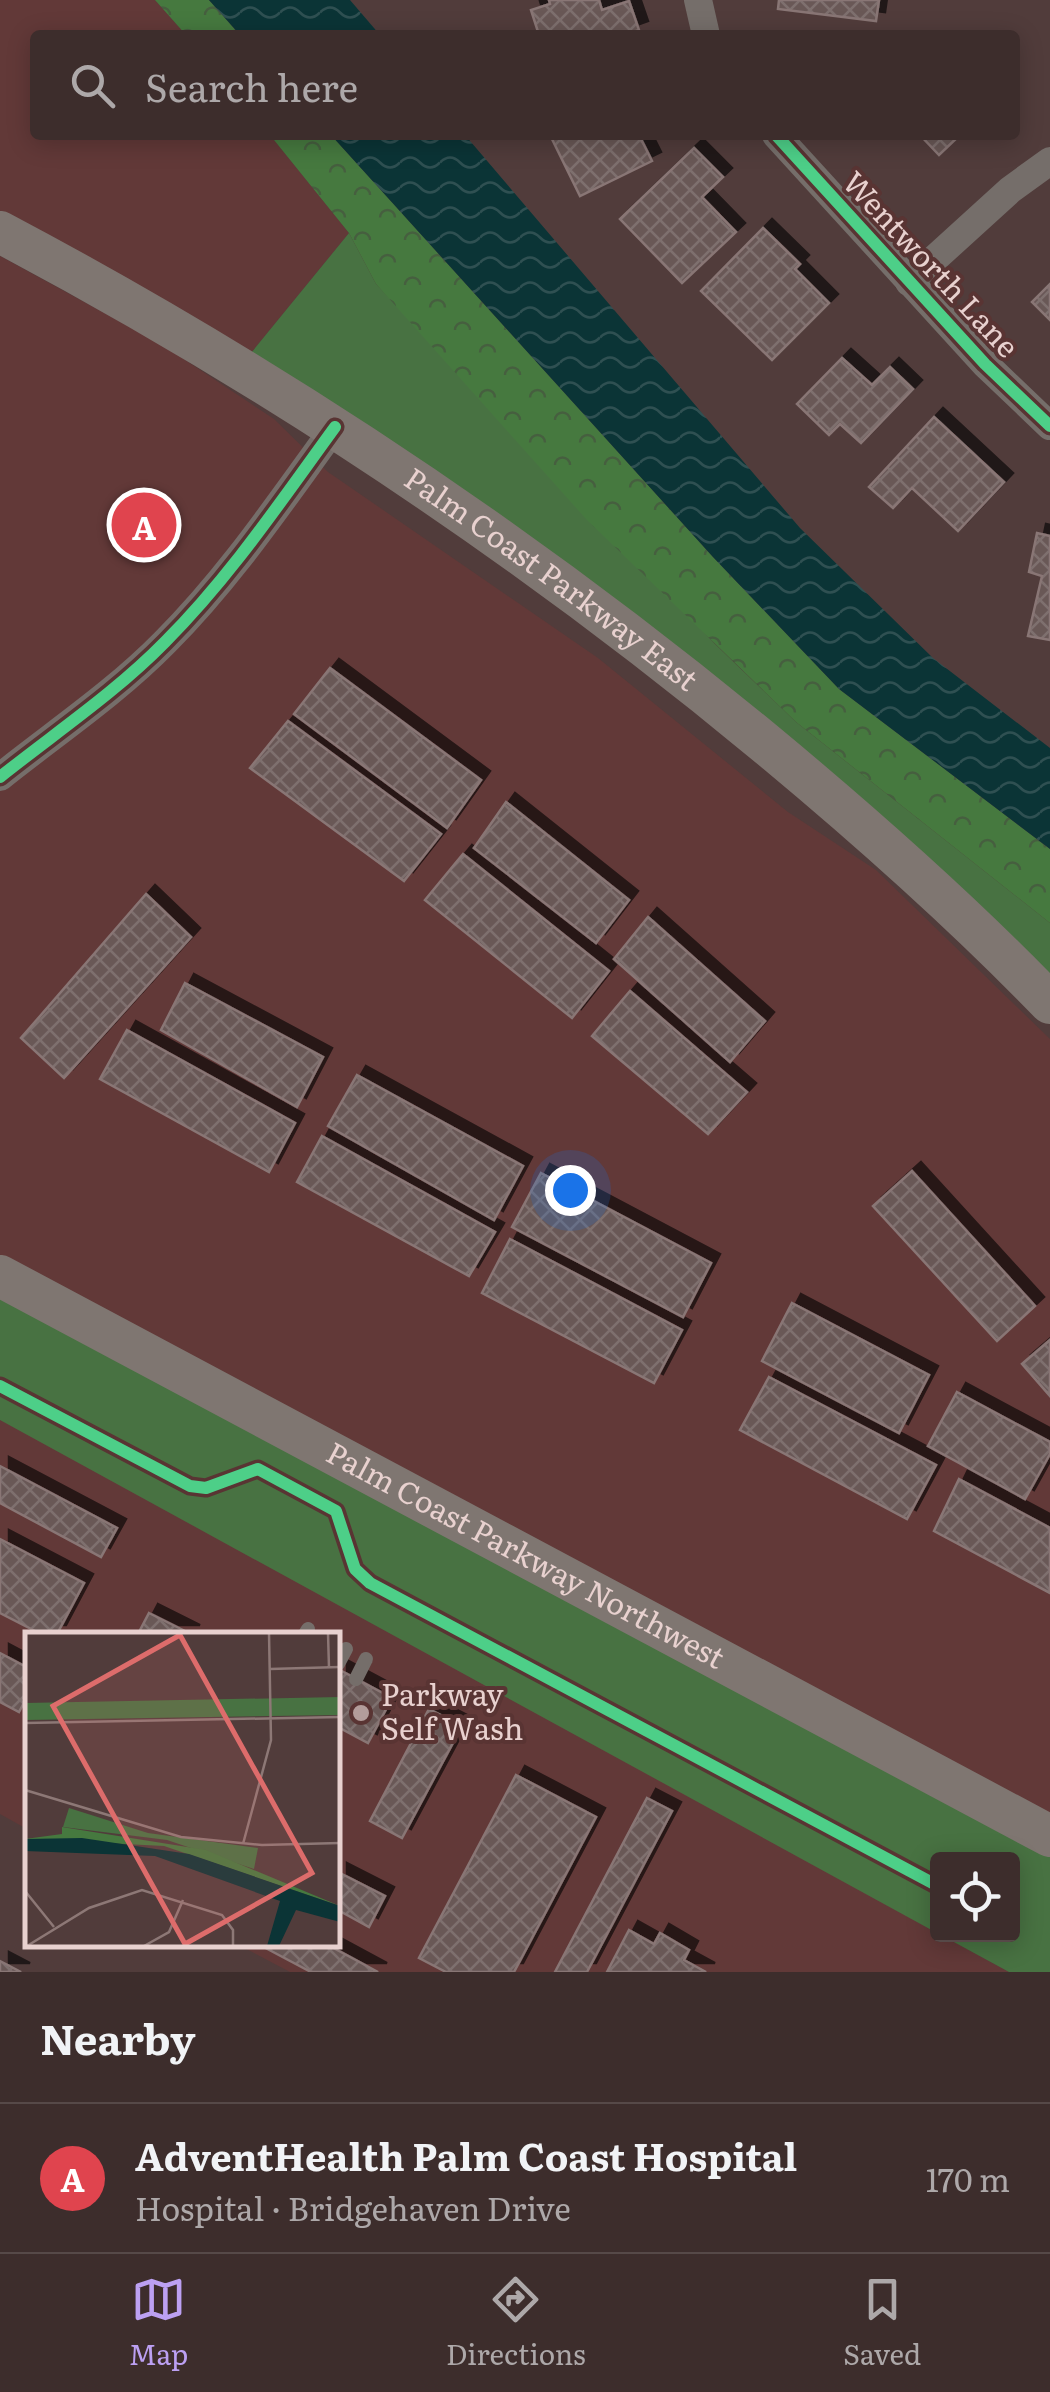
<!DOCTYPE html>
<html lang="en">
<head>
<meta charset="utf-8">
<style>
  body { margin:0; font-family:Literata,serif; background:#483938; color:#f1f3f6 }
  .controls { position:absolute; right:30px; bottom:30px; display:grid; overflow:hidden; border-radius:10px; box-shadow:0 5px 25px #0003 }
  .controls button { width:90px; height:90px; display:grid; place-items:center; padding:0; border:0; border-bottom:2px solid #564948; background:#3d2d2c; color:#f1f3f6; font:50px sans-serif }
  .you { position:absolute; left:570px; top:1190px; width:35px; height:35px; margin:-25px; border:8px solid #fff; border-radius:50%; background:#1a73e8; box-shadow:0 0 0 15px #1a73e833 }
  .badge { display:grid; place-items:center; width:65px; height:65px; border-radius:50%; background:#bca0f2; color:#fff; font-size:32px; font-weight:700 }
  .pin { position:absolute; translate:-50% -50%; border:5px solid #fff; box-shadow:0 2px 10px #0006 }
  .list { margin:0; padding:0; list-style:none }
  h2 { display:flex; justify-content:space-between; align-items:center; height:130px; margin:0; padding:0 40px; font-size:42px }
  h2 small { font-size:32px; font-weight:400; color:#ada8a9 }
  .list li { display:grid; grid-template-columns:65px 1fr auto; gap:30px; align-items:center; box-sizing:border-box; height:150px; padding:0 40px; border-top:2px solid #564948 }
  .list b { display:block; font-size:38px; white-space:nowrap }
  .list p { margin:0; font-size:32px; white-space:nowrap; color:#ada8a9 }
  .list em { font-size:32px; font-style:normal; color:#ada8a9 }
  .icon { flex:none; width:55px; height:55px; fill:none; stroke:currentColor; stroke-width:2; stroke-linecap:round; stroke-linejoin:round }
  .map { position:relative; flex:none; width:1050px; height:1972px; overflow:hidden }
  .search { position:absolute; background:#3d2d2c; box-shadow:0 5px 25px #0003; left:30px; right:30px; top:30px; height:110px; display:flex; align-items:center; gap:25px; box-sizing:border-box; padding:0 35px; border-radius:10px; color:#ada8a9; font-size:38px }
  .sheet { height:280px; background:#3d2d2c }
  nav { display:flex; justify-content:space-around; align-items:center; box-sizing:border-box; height:140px; border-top:2px solid #564948; background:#3d2d2c; font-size:28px; color:#ada8a9 }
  nav a { display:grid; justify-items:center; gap:5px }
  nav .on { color:#bca0f2 }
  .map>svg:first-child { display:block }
  .built { fill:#623938 }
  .green { fill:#487242 }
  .forest { fill:url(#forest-crowns) }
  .water { fill:url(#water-waves) }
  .building { fill:url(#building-cross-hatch); stroke:#897675; stroke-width:2.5; filter:url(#shadow) }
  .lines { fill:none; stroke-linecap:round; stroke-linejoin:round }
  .service { stroke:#756e6a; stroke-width:14 }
  .minor { stroke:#756e6a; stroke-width:28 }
  .primary { stroke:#7f7671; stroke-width:42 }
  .cycleway-casing { stroke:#593433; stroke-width:19 }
  .cycleway { stroke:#4dcf88; stroke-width:12 }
  .poi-dot { fill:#b39d9b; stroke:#593433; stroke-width:4 }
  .labels { text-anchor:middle; stroke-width:8; stroke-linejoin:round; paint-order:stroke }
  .street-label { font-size:30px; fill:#e8d1cf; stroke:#593433 }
  .poi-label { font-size:30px; fill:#e8d1cf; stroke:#593433; text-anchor:start }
  .inset-road { fill:none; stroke:#8d7876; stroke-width:2.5 }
  .view { fill:#dd6c6b; fill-opacity:0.15; stroke:#dd6c6b; stroke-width:5 }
  .inset-edge { fill:none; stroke:#e8d1cf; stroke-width:5 }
</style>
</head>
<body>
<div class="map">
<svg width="1050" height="1972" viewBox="0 0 1050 1972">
  <defs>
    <pattern id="forest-crowns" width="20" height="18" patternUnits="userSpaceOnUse" patternTransform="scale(2.5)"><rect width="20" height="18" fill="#46793f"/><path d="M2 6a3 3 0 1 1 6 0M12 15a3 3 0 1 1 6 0" fill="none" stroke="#465f3f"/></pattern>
    <pattern id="water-waves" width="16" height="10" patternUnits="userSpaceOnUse" patternTransform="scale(2.5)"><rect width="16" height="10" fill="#0b3436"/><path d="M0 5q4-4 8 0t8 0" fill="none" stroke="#2f5052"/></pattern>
    <pattern id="building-cross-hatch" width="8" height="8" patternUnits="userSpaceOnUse" patternTransform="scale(2.5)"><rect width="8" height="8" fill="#695857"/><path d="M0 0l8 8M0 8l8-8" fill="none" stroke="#7e6f6e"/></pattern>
    <filter id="shadow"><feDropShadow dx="9" dy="-9" stdDeviation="0" flood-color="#0009"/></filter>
  </defs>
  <rect width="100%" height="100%" fill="#513c3b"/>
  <!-- built -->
  <g class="built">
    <polygon points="0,0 155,0 186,35 35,35 35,135 270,135 349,233 251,353 0,217"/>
    <polygon points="0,256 161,344 274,419 328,472 598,658 788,812 876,870 1050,1039 1050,1815 0,1257"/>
    <polygon points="0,1420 35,1436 1009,1972 290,1972 239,1945 338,1944 338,1634 28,1634 27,1829 0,1814"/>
  </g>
  <!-- green -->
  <g class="green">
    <polygon points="349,233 376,284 715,644 796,722 1050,923 1050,981 251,353"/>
    <polygon points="0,1296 1050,1855 1050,1972 1009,1972 941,1935 1012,1934 1012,1860 938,1860 937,1933 0,1420"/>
  </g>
  <!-- forest -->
  <g class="forest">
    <polygon points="155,0 209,0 240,35 186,35"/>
    <polygon points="270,135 331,135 713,557 839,689 1050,849 1050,923 796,722 587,520 376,284 349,233"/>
  </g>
  <!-- water -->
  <g class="water">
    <polygon points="209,0 350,0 380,35 240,35"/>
    <polygon points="331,135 465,135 800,528 933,658 1050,748 1050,849 839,689 713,557"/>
  </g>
  <!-- building -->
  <g class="building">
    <polygon points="549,0 599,0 602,10 629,1 639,30 625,35 539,35 531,10 550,4"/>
    <polygon points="779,0 879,0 876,21 778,9"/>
    <polygon points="550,135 639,135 652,161 580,196"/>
    <polygon points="920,135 960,135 939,155"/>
    <polygon points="694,148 723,177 702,197 736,232 682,283 620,219"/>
    <polygon points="763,228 800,264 795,269 829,303 772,360 701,291"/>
    <polygon points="1050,284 1050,320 1032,302"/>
    <polygon points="842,358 872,385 890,367 913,389 861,443 840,424 829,435 797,404"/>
    <polygon points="934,417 1004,482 958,531 912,488 893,508 869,487"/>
    <polygon points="1037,533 1050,536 1050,640 1028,636 1042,576 1029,572"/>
    <polygon points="330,668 481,780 447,828 294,714"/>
    <polygon points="288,721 441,834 404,881 250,768"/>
    <polygon points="506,802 629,900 596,943 474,848"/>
    <polygon points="463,854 609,971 572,1018 425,900"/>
    <polygon points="146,894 191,937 64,1078 21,1038"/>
    <polygon points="648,917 765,1021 730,1062 614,959"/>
    <polygon points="185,983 323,1057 297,1107 161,1030"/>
    <polygon points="630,991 747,1092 708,1134 592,1036"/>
    <polygon points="127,1030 295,1123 269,1172 100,1079"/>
    <polygon points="357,1075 523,1166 494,1220 328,1126"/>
    <polygon points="322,1136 495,1232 469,1276 297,1182"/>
    <polygon points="912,1171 1035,1306 997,1341 873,1206"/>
    <polygon points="541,1173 711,1263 683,1317 512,1227"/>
    <polygon points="510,1239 682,1330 654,1383 482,1293"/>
    <polygon points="792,1303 929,1375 899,1433 762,1361"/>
    <polygon points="1050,1340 1050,1396 1022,1364"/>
    <polygon points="769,1377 936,1465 907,1519 740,1430"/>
    <polygon points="957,1392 1050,1442 1050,1454 1025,1499 928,1446"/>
    <polygon points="0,1466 117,1528 101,1557 0,1503"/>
    <polygon points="959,1479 1050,1528 1050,1593 934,1531"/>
    <polygon points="0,1539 84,1583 57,1634 41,1634 0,1613"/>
    <polygon points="149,1613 191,1634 138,1634"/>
    <polygon points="0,1653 28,1668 28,1695 19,1712 0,1702"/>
    <polygon points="338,1669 392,1698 368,1743 338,1727"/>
    <polygon points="429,1709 462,1726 402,1838 370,1821"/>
    <polygon points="516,1775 596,1817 514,1972 446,1972 419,1958"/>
    <polygon points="647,1798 672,1811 587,1972 555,1972"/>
    <polygon points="338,1872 385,1896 369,1927 338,1910"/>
    <polygon points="629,1930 654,1944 660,1933 689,1950 684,1960 706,1972 607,1972"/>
    <polygon points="258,1944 326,1944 378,1972 311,1972"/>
    <polygon points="0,1961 21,1972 0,1972"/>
  </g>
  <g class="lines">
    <!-- service -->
    <g class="service">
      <polyline points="305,1634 308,1629"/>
      <polyline points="338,1664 346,1649"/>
      <polyline points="356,1679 366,1659"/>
    </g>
    <!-- minor -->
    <g class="minor">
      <polyline points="698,0 706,35"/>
      <polyline points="776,135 985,364 1050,426"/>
      <polyline points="909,282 1010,190 1050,161"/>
      <path d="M 0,777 C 55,733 115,693 165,642 C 230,577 281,501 335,427"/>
    </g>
    <!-- primary -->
    <g class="primary">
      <path id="s1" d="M 0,232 C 272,376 528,547 765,743 C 864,825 961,911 1050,1003"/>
      <path id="s2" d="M 0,1276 L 1050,1836"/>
    </g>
    <defs>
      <g id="cycleway">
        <polyline points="776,135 985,364 1050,426"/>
        <path d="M 0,777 C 55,733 115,693 165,642 C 230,577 281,501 335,427"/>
        <polyline points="0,1386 190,1486 206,1488 258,1469 336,1511 355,1569 370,1583 938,1886"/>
      </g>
    </defs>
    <!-- cycleway casing -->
    <use href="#cycleway" class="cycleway-casing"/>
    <!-- cycleway -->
    <use href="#cycleway" class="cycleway"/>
  </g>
  <!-- markers -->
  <circle class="poi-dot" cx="361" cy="1713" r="10"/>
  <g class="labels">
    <!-- street labels -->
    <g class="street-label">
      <text transform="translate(930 265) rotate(47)" y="10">Wentworth Lane</text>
      <text dy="10" stroke="none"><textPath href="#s1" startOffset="652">Palm Coast Parkway East</textPath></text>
      <text dy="10" stroke="none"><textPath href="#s2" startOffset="595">Palm Coast Parkway Northwest</textPath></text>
    </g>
    <!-- poi labels -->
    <g class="poi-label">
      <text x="381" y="1706">Parkway<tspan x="381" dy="34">Self Wash</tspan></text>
    </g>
  </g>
  <!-- overview -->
  <g transform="translate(25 1632)">
    <rect width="315" height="315" fill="#513c3b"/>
    <path d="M 315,65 L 315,83 L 0,88 L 0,71 ZM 44,176 L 123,201 L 233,216 L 229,237 L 142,208 L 38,195 Z" fill="#487242"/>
    <path d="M 37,195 L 181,218 L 315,274 L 139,214 L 0,207 L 37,202 Z" fill="#46793f"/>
    <path d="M 57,206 L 164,222 L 315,274 L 315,290 L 271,278 L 254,314 L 242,314 L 255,269 L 130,224 L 0,219 L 0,207 Z" fill="#0b3436"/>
    <path class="inset-road" d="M 303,1 L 304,36M 245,37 L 315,35M 0,91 L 315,85M 0,158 L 156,205 L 237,213 L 315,211M 218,212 L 246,108 L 244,1M 0,259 L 29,295M 2,314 L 64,276 L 117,258 L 197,283 L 208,298 L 208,314M 119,314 L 144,300 L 158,268"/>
    <path class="view" d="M 155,3 L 287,241 L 160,312 L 28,74 Z"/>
    <rect width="315" height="315" class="inset-edge"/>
  </g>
</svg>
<div class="controls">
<button><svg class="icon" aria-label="locate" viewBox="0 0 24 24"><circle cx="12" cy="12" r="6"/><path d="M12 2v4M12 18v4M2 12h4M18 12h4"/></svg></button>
</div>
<div class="you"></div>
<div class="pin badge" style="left:144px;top:525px;background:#e0444e">A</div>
<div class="search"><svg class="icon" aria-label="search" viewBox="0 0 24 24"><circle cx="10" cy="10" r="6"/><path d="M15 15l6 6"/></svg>Search here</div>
</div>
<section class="sheet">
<h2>Nearby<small></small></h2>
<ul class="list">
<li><span class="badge" style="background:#e0444e">A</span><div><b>AdventHealth Palm Coast Hospital</b><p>Hospital · Bridgehaven Drive</p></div><em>170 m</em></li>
</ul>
</section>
<nav>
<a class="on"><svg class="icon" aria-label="map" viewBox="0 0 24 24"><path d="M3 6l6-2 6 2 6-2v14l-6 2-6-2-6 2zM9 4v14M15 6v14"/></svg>Map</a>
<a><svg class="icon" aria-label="directions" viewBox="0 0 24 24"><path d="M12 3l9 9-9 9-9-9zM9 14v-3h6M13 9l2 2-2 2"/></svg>Directions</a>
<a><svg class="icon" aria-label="saved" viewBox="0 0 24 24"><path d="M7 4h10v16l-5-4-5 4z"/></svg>Saved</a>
</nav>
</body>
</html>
